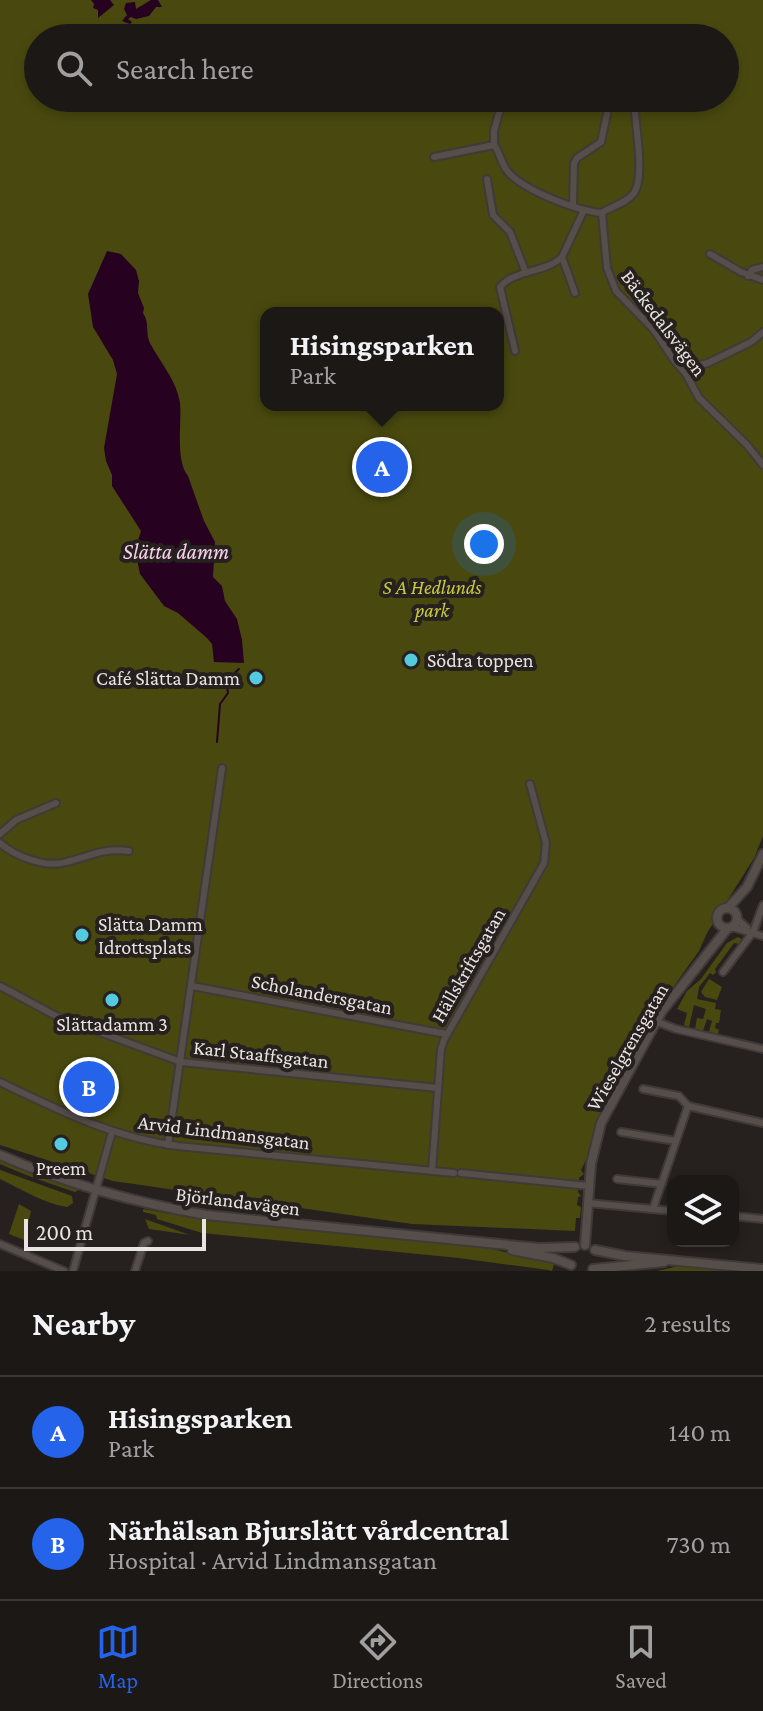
<!DOCTYPE html>
<html lang="en">
<head>
<meta charset="utf-8">
<style>
  body { margin:0; font-family:"Crimson Pro",serif; background:#25211f; color:#f1f3f6 }
  .controls { position:absolute; right:24px; bottom:24px; display:grid; overflow:hidden; border-radius:16px; box-shadow:0 4px 12px #0003 }
  .controls button { width:72px; height:72px; display:grid; place-items:center; padding:0; border:0; border-bottom:2px solid #3a3735; background:#1c1816; color:#f1f3f6; font:40px sans-serif }
  .scale { position:absolute; left:24px; bottom:20px; width:182px; box-sizing:border-box; padding-left:8px; border:4px solid #e8e4e2; border-top:0; font-size:22px; line-height:28px; white-space:nowrap; color:#e8e4e2; -webkit-text-stroke:6px #26201e; paint-order:stroke }
  .you { position:absolute; left:484px; top:544px; width:28px; height:28px; margin:-20px; border:6px solid #fff; border-radius:50%; background:#1a73e8; box-shadow:0 0 0 12px #1a73e833 }
  .badge { display:grid; place-items:center; width:52px; height:52px; border-radius:50%; background:#2563eb; color:#fff; font-size:26px; font-weight:700 }
  .pin { position:absolute; translate:-50% -50%; border:4px solid #fff; box-shadow:0 2px 8px #0006 }
  .popup { position:absolute; left:260px; top:307px; width:244px; height:104px; box-sizing:border-box; display:grid; place-content:center; border-radius:16px; background:#1c1816; filter:drop-shadow(0 2px 6px #0005); font-size:26px; white-space:nowrap; color:#a0a0a1 }
  .popup b { font-size:30px; color:#f1f3f6 }
  .popup::after { content:''; position:absolute; left:50%; top:100%; margin-left:-16px; border:16px solid transparent; border-top-color:#1c1816 }
  .list { margin:0; padding:0; list-style:none }
  h2 { display:flex; justify-content:space-between; align-items:center; height:104px; margin:0; padding:0 32px; font-size:34px }
  h2 small { font-size:26px; font-weight:400; color:#a0a0a1 }
  .list li { display:grid; grid-template-columns:52px 1fr auto; gap:24px; align-items:center; box-sizing:border-box; height:112px; padding:0 32px; border-top:2px solid #3a3735 }
  .list b { display:block; font-size:30px; white-space:nowrap }
  .list p { margin:0; font-size:26px; white-space:nowrap; color:#a0a0a1 }
  .list em { font-size:26px; font-style:normal; color:#a0a0a1 }
  .icon { flex:none; width:44px; height:44px; fill:none; stroke:currentColor; stroke-width:2; stroke-linecap:round; stroke-linejoin:round }
  .map { position:relative; flex:none; width:763px; height:1271px; overflow:hidden }
  .search { position:absolute; background:#1c1816; box-shadow:0 4px 12px #0003; left:24px; right:24px; top:24px; height:88px; display:flex; align-items:center; gap:20px; box-sizing:border-box; padding:0 28px; border-radius:44px; color:#a0a0a1; font-size:30px }
  .sheet { height:328px; background:#1c1816 }
  nav { display:flex; justify-content:space-around; align-items:center; box-sizing:border-box; height:112px; border-top:2px solid #3a3735; background:#1c1816; font-size:22px; color:#a0a0a1 }
  nav a { display:grid; justify-items:center; gap:4px }
  nav .on { color:#2563eb }
  .map>svg:first-child { display:block }
  .green { fill:#49490f; fill-rule:evenodd }
  .water { fill:#260220 }
  .lines { fill:none; stroke-linecap:round; stroke-linejoin:round }
  .stream { stroke:#260220; stroke-width:2 }
  .street-casing { stroke:#3f3a38; stroke-width:10 }
  .secondary-casing { stroke:#3f3a38; stroke-width:12 }
  .street { stroke:#554e4b; stroke-width:6 }
  .secondary { stroke:#554e4b; stroke-width:8 }
  .poi-dot { fill:#54cade; stroke:#26201e; stroke-width:3 }
  .labels { text-anchor:middle; stroke-width:8; stroke-linejoin:round; paint-order:stroke }
  .street-label { font-size:20px; fill:#e8e4e2; stroke:#26201e }
  .park-label { font-size:20px; font-style:italic; fill:#c9ca3d; stroke:#26201e }
  .poi-label { font-size:20px; fill:#e8e4e2; stroke:#26201e; text-anchor:start }
  .water-label { font-size:22px; font-style:italic; fill:#f9cfee; stroke:#26201e }
</style>
</head>
<body>
<div class="map">
<svg width="763" height="1271" viewBox="0 0 763 1271">
  <rect width="100%" height="100%" fill="#26201e"/>
  <!-- green -->
  <g class="green">
    <path d="M 0,0 L 763,0 L 763,836 L 754,858 L 707,933 L 699,951 L 674,986 L 621,1070 L 588,1152 L 586,1173 L 586,1160 L 581,1170 L 584,1174 L 579,1178 L 578,1192 L 581,1196 L 578,1197 L 577,1205 L 581,1207 L 580,1218 L 576,1218 L 575,1231 L 412,1224 L 113,1181 L 0,1145 ZM 38,38 L 725,38 L 725,98 L 38,98 ZM 266,313 L 498,313 L 498,405 L 266,405 Z"/>
    <polygon points="738,937 743,940 741,944 734,943 715,969 716,972 713,975 710,973 699,987 697,999 716,1003 715,1009 721,1010 719,1023 716,1023 715,1028 719,1030 718,1034 709,1032 712,1021 707,1019 703,1031 695,1029 697,1018 703,1019 706,1009 694,1005 689,1027 684,1025 687,1013 677,1009 687,991 701,979 727,943"/>
    <polygon points="709,979 722,987 717,1000 705,997 701,992"/>
    <path d="M 0,1160 L 76,1188 L 78,1190 L 75,1192 C 50,1184 25,1175 0,1164 Z"/>
    <path d="M 0,1170 L 72,1196 L 73,1203 L 67,1207 C 45,1204 21,1189 0,1179 Z"/>
    <polygon points="19,1204 31,1211 24,1240 9,1234"/>
    <polygon points="143,1209 204,1220 488,1248 554,1264 552,1271 548,1270 459,1258 202,1233 157,1219 156,1215 143,1212"/>
    <polygon points="145,1219 190,1235 149,1229"/>
    <polygon points="683,1265 748,1271 657,1271"/>
  </g>
  <!-- water -->
  <g class="water">
    <polygon points="91,0 110,0 114,5 98,18 98,10 93,8 94,4"/>
    <polygon points="151,0 158,0 162,7 156,7 149,16 136,19 131,17 128,19 132,22 130,24 122,21 127,15 124,9 126,3 135,2 136,9"/>
    <path d="M 107,251 L 121,254 L 136,270 L 139,281 L 138,293 L 144,308 L 143,313 C 150,323 145,333 150,343 C 160,362 177,381 180,403 C 182,423 175,460 188,476 L 204,521 L 215,542 L 213,577 L 222,586 L 225,601 L 237,619 L 242,640 L 244,663 L 214,662 L 212,644 L 207,638 L 178,613 L 164,606 L 140,574 L 135,550 L 141,531 L 112,486 L 112,475 L 106,461 L 104,448 L 117,374 L 113,360 L 93,327 L 88,294 Z"/>
  </g>
  <g class="lines">
    <!-- stream -->
    <polyline class="stream" points="217,742 220,704 228,693 226,681 239,669"/>
    <defs>
      <g id="street">
        <polyline points="494,145 494,131 503,98"/>
        <path d="M 434,157 L 494,145 C 501,154 501,165 509,173 C 526,191 577,211 602,213 L 607,268 L 616,291 L 654,330 L 674,360 L 686,374 L 699,398 L 747,445 L 763,465"/>
        <polyline points="487,179 493,215 510,232 526,273"/>
        <polyline points="573,205 574,163 577,158 601,142 607,114"/>
        <path d="M 602,213 C 612,206 627,203 634,193 C 646,175 634,121 634,98"/>
        <polyline points="710,254 741,272 763,280"/>
        <polyline points="562,257 575,293"/>
        <polyline points="748,276 752,270 763,267"/>
        <path d="M 515,351 L 500,287 C 515,269 546,273 562,257 L 584,210"/>
        <polyline points="683,369 708,363 751,342 763,332"/>
        <polyline points="0,834 16,820 56,803"/>
        <path d="M 0,843 C 16,857 46,868 66,862 C 92,856 101,848 129,851"/>
        <polyline points="737,919 747,928"/>
        <polyline points="732,927 763,936"/>
        <polyline points="723,972 753,932 763,905"/>
        <polyline points="0,986 56,1016 181,1062 438,1088"/>
        <polyline points="192,986 446,1034"/>
        <polyline points="655,1021 676,1029 763,1049"/>
        <path d="M 0,1082 C 58,1110 114,1138 178,1146 L 454,1173"/>
        <polyline points="643,1089 679,1096 688,1106"/>
        <polyline points="621,1132 676,1141"/>
        <polyline points="168,1145 222,768"/>
        <polyline points="432,1171 441,1049 444,1040 544,863 546,843 530,784"/>
        <polyline points="461,1173 589,1186"/>
        <polyline points="617,1179 662,1184"/>
        <polyline points="588,1203 673,1211"/>
        <polyline points="653,1209 688,1106 763,1123"/>
        <polyline points="733,1216 763,1219"/>
        <polyline points="0,1244 64,1271"/>
        <polyline points="73,1271 112,1132"/>
        <polyline points="135,1271 144,1243 148,1241"/>
      </g>
      <g id="secondary">
        <polyline points="728,908 747,887 763,854"/>
        <circle cx="727" cy="918" r="10"/>
        <path d="M 0,1155 C 64,1183 137,1203 206,1215 L 539,1248 L 575,1247"/>
        <polyline points="585,1245 591,1164 601,1123 662,1011 727,929"/>
        <polyline points="512,1250 553,1258 571,1265"/>
        <polyline points="595,1250 625,1256 763,1269"/>
        <polyline points="593,1269 664,1262"/>
      </g>
    </defs>
    <!-- street casing -->
    <use href="#street" class="street-casing"/>
    <!-- secondary casing -->
    <use href="#secondary" class="secondary-casing"/>
    <!-- street -->
    <use href="#street" class="street"/>
    <!-- secondary -->
    <use href="#secondary" class="secondary"/>
  </g>
  <!-- markers -->
  <g class="poi-dot">
    <circle cx="411" cy="660" r="8"/>
    <circle cx="256" cy="678" r="8"/>
    <circle cx="82" cy="935" r="8"/>
    <circle cx="112" cy="1000" r="8"/>
    <circle cx="61" cy="1144" r="8"/>
  </g>
  <g class="labels">
    <!-- street labels -->
    <g class="street-label">
      <text transform="translate(664 323) rotate(53)" y="7">Bäckedalsvägen</text>
      <text transform="translate(468 965) rotate(-60)" y="7">Hällskriftsgatan</text>
      <text transform="translate(322 994) rotate(11)" y="7">Scholandersgatan</text>
      <text transform="translate(627 1047) rotate(-60)" y="7">Wieselgrensgatan</text>
      <text transform="translate(261 1054) rotate(6)" y="7">Karl Staaffsgatan</text>
      <text transform="translate(224 1132) rotate(7)" y="7">Arvid Lindmansgatan</text>
      <text transform="translate(238 1201) rotate(7)" y="7">Björlandavägen</text>
    </g>
    <!-- park labels -->
    <g class="park-label">
      <text x="432" y="594">S A Hedlunds<tspan x="432" dy="23">park</tspan></text>
    </g>
    <!-- poi labels -->
    <g class="poi-label">
      <text x="427" y="667">Södra toppen</text>
      <text x="240" y="685" text-anchor="end">Café Slätta Damm</text>
      <text x="98" y="931">Slätta Damm<tspan x="98" dy="23">Idrottsplats</tspan></text>
      <text x="112" y="1031" text-anchor="middle">Slättadamm 3</text>
      <text x="61" y="1175" text-anchor="middle">Preem</text>
    </g>
    <!-- water labels -->
    <g class="water-label">
      <text x="176" y="559">Slätta damm</text>
    </g>
  </g>
</svg>
<div class="controls">
<button><svg class="icon" aria-label="layers" viewBox="0 0 24 24"><path d="M12 4l9 5-9 5-9-5zM3 14l9 5 9-5"/></svg></button>
</div>
<div class="scale">200 m</div>
<div class="you"></div>
<div class="pin badge" style="left:382px;top:467px">A</div>
<div class="popup"><b>Hisingsparken</b>Park</div>
<div class="pin badge" style="left:89px;top:1087px">B</div>
<div class="search"><svg class="icon" aria-label="search" viewBox="0 0 24 24"><circle cx="10" cy="10" r="6"/><path d="M15 15l6 6"/></svg>Search here</div>
</div>
<section class="sheet">
<h2>Nearby<small>2 results</small></h2>
<ul class="list">
<li><span class="badge">A</span><div><b>Hisingsparken</b><p>Park</p></div><em>140 m</em></li>
<li><span class="badge">B</span><div><b>Närhälsan Bjurslätt vårdcentral</b><p>Hospital · Arvid Lindmansgatan</p></div><em>730 m</em></li>
</ul>
</section>
<nav>
<a class="on"><svg class="icon" aria-label="map" viewBox="0 0 24 24"><path d="M3 6l6-2 6 2 6-2v14l-6 2-6-2-6 2zM9 4v14M15 6v14"/></svg>Map</a>
<a><svg class="icon" aria-label="directions" viewBox="0 0 24 24"><path d="M12 3l9 9-9 9-9-9zM9 14v-3h6M13 9l2 2-2 2"/></svg>Directions</a>
<a><svg class="icon" aria-label="saved" viewBox="0 0 24 24"><path d="M7 4h10v16l-5-4-5 4z"/></svg>Saved</a>
</nav>
</body>
</html>
